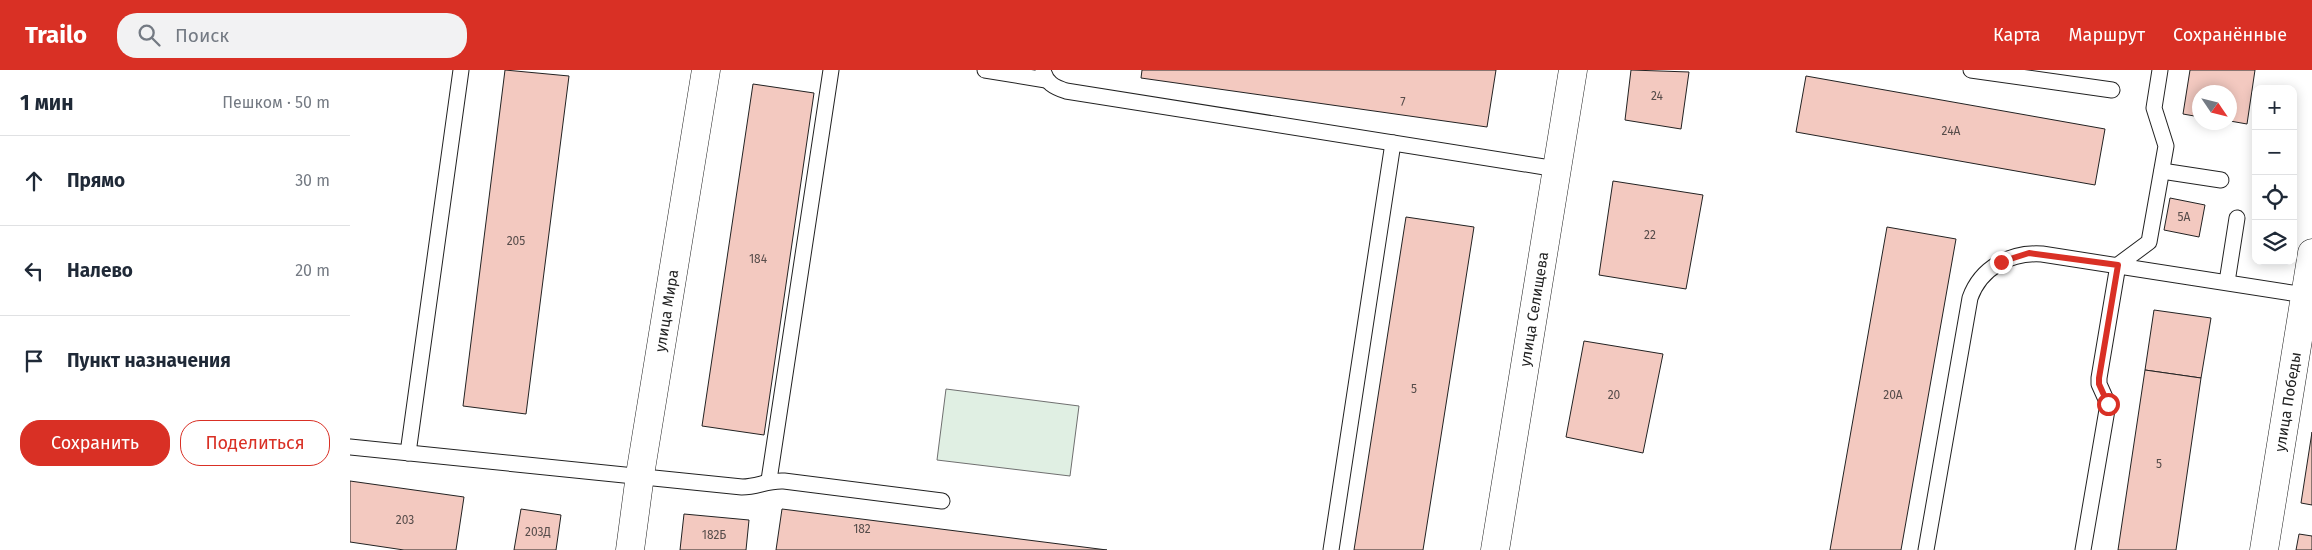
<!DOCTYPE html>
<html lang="ru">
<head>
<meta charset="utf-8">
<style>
  body { margin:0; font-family:"Fira Sans",sans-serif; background:#f2f2f3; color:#1f2937 }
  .controls { position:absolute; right:15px; top:15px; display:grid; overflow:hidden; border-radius:10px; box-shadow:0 2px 12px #0003 }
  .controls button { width:45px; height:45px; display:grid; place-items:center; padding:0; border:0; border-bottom:1px solid #e0e1e3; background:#fff; color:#1f2937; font:25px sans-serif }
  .compass { position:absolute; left:1842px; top:15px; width:45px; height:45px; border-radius:50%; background:#fff; box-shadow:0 2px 12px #0003; rotate:125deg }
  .stop { position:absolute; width:15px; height:15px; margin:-11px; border:4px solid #d93025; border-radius:50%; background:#fff }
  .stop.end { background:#d93025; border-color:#fff; box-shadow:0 1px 5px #0008 }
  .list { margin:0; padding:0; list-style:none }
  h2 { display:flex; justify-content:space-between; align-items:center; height:65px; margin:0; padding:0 20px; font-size:21px }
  h2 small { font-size:16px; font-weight:400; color:#747a83 }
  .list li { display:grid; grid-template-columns:32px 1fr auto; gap:15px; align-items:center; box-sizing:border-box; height:90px; padding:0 20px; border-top:1px solid #e0e1e3 }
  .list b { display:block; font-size:19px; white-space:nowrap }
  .list em { font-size:16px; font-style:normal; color:#747a83 }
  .actions { display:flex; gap:10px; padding:15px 20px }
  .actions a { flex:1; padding:11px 0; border:1px solid #d93025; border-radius:20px; text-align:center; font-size:18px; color:#d93025 }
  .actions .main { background:#d93025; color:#fff }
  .icon { flex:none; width:28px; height:28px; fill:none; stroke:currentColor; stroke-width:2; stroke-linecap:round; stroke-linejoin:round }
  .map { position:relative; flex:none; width:1962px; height:480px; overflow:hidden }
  header { display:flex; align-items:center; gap:30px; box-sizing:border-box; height:70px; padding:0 25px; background:#d93025; color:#fff }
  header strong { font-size:24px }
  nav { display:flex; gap:28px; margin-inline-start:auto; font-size:18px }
  .search { width:350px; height:45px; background:#f2f2f3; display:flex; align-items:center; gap:12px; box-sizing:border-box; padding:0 18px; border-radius:20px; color:#747a83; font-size:19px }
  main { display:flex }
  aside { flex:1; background:#fff }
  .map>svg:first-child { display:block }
  .green { fill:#e0efe3; stroke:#6f6f6f }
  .building { fill:#f3c9c0; stroke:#222 }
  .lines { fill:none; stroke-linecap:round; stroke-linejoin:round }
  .lane-casing { stroke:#222; stroke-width:17 }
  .street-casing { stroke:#222; stroke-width:29 }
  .secondary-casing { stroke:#222; stroke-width:29 }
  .lane { stroke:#fff; stroke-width:15 }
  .street { stroke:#fff; stroke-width:28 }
  .secondary { stroke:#fff; stroke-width:28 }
  .route { stroke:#d93025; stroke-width:6 }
  .labels { text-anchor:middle; stroke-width:4; stroke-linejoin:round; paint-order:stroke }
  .number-label { font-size:12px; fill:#564c4a }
  .street-label { font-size:15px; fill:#222; stroke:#fff }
</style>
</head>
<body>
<header>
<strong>Trailo</strong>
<div class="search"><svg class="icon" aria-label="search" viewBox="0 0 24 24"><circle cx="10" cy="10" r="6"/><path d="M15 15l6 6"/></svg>Поиск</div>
<nav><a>Карта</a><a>Маршрут</a><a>Сохранённые</a></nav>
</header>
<main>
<aside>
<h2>1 мин<small>Пешком · 50 m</small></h2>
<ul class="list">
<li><svg class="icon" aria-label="ahead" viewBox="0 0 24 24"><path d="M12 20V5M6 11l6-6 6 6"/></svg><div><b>Прямо</b></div><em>30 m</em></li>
<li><svg class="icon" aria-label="left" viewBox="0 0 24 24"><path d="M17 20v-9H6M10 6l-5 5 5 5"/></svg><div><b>Налево</b></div><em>20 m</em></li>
<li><svg class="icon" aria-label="arrive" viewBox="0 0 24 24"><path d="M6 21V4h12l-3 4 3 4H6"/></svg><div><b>Пункт назначения</b></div></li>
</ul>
<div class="actions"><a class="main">Сохранить</a><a>Поделиться</a></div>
</aside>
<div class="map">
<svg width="1962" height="480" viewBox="0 0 1962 480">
  <rect width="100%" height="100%" fill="#fff"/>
  <!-- green -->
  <polygon class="green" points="596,319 729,336 720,406 587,390"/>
  <!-- building -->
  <g class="building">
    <polygon points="155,0 219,6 176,344 113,336"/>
    <polygon points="792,0 1146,0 1137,57 791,8"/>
    <polygon points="1281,0 1339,2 1331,59 1275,50"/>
    <polygon points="1840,0 1905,0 1897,54 1880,51 1880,22 1850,22 1850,47 1833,44"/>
    <polygon points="1456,6 1755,59 1745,115 1446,62"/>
    <polygon points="403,14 464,23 414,365 352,356"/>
    <polygon points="1263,111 1353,125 1336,219 1249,205"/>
    <polygon points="1820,128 1855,135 1849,167 1814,160"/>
    <polygon points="1056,147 1124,157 1073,480 1004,480"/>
    <polygon points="1537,157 1606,169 1551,480 1480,480"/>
    <polygon points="1804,240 1861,248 1851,308 1795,300"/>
    <polygon points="1234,271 1313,284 1293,383 1216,367"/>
    <polygon points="1795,300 1851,308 1826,480 1768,480"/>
    <polygon points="1962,362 1962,435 1951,433"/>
    <polygon points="0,411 114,427 106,480 54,480 0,472"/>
    <polygon points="171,439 211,445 206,480 164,480"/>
    <polygon points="432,439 757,480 426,480"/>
    <polygon points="334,444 399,450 396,480 330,480"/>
    <polygon points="1949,464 1962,466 1962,480 1946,480"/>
  </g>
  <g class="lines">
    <defs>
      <g id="lane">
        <polyline points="635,0 696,10"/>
        <path d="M 693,0 C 696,13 704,17 716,21 L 1207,99"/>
        <polyline points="1621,0 1762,20"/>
        <polyline points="1812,101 1871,110"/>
        <polyline points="1877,212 1887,148"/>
        <path d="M 0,377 L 392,417 C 408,417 417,410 434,411 L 592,431"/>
        <polyline points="58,383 111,0"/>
        <polyline points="419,410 481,0"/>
        <polyline points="981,480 1043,73"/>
        <path d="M 1576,480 L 1620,228 C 1631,197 1661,182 1692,184 L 1955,225"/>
        <polyline points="1733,480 1758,334 1749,314 1749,308 1768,195 1799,172 1816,76 1804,38 1810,0"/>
      </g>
      <g id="street">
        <path id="s1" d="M 1145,480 L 1223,0"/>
        <path id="s2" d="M 1914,480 L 1962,183"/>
      </g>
      <g id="secondary">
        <path id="s3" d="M 280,480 L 290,405 L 356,0"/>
      </g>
    </defs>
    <!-- lane casing -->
    <use href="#lane" class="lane-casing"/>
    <!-- street casing -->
    <use href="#street" class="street-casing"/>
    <!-- secondary casing -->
    <use href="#secondary" class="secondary-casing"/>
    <!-- lane -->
    <use href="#lane" class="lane"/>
    <!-- street -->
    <use href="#street" class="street"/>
    <!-- secondary -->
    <use href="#secondary" class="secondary"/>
  </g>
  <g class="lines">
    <!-- route -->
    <polyline class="route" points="1651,192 1679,183 1768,195 1749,308 1749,314 1758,334"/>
  </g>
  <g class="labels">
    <!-- number labels -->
    <g class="number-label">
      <text x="1307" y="30">24</text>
      <text x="1053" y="36">7</text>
      <text x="1601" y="65">24А</text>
      <text x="1834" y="151">5А</text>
      <text x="1300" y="169">22</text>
      <text x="166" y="175">205</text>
      <text x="408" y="193">184</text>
      <text x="1064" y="323">5</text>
      <text x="1264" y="329">20</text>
      <text x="1543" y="329">20А</text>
      <text x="1809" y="398">5</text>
      <text x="55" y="454">203</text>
      <text x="512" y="463">182</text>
      <text x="188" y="466">203Д</text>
      <text x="364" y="469">182Б</text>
    </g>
    <!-- street labels -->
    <g class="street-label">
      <text dy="5" stroke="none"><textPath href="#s3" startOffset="242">улица Мира</textPath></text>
      <text dy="5" stroke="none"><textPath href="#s1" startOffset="244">улица Селищева</textPath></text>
      <text dy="5" stroke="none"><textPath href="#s2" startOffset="150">улица Победы</textPath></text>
    </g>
  </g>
</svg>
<div class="controls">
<button>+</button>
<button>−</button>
<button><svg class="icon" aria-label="locate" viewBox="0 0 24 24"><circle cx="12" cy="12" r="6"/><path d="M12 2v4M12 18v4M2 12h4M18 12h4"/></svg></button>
<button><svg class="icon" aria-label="layers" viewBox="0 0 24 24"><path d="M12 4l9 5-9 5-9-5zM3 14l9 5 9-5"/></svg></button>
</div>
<svg class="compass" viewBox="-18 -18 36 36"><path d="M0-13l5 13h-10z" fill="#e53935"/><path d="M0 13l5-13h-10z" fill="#747a83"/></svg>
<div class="stop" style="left:1758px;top:334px"></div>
<div class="stop end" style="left:1651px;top:192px"></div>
</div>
</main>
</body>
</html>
